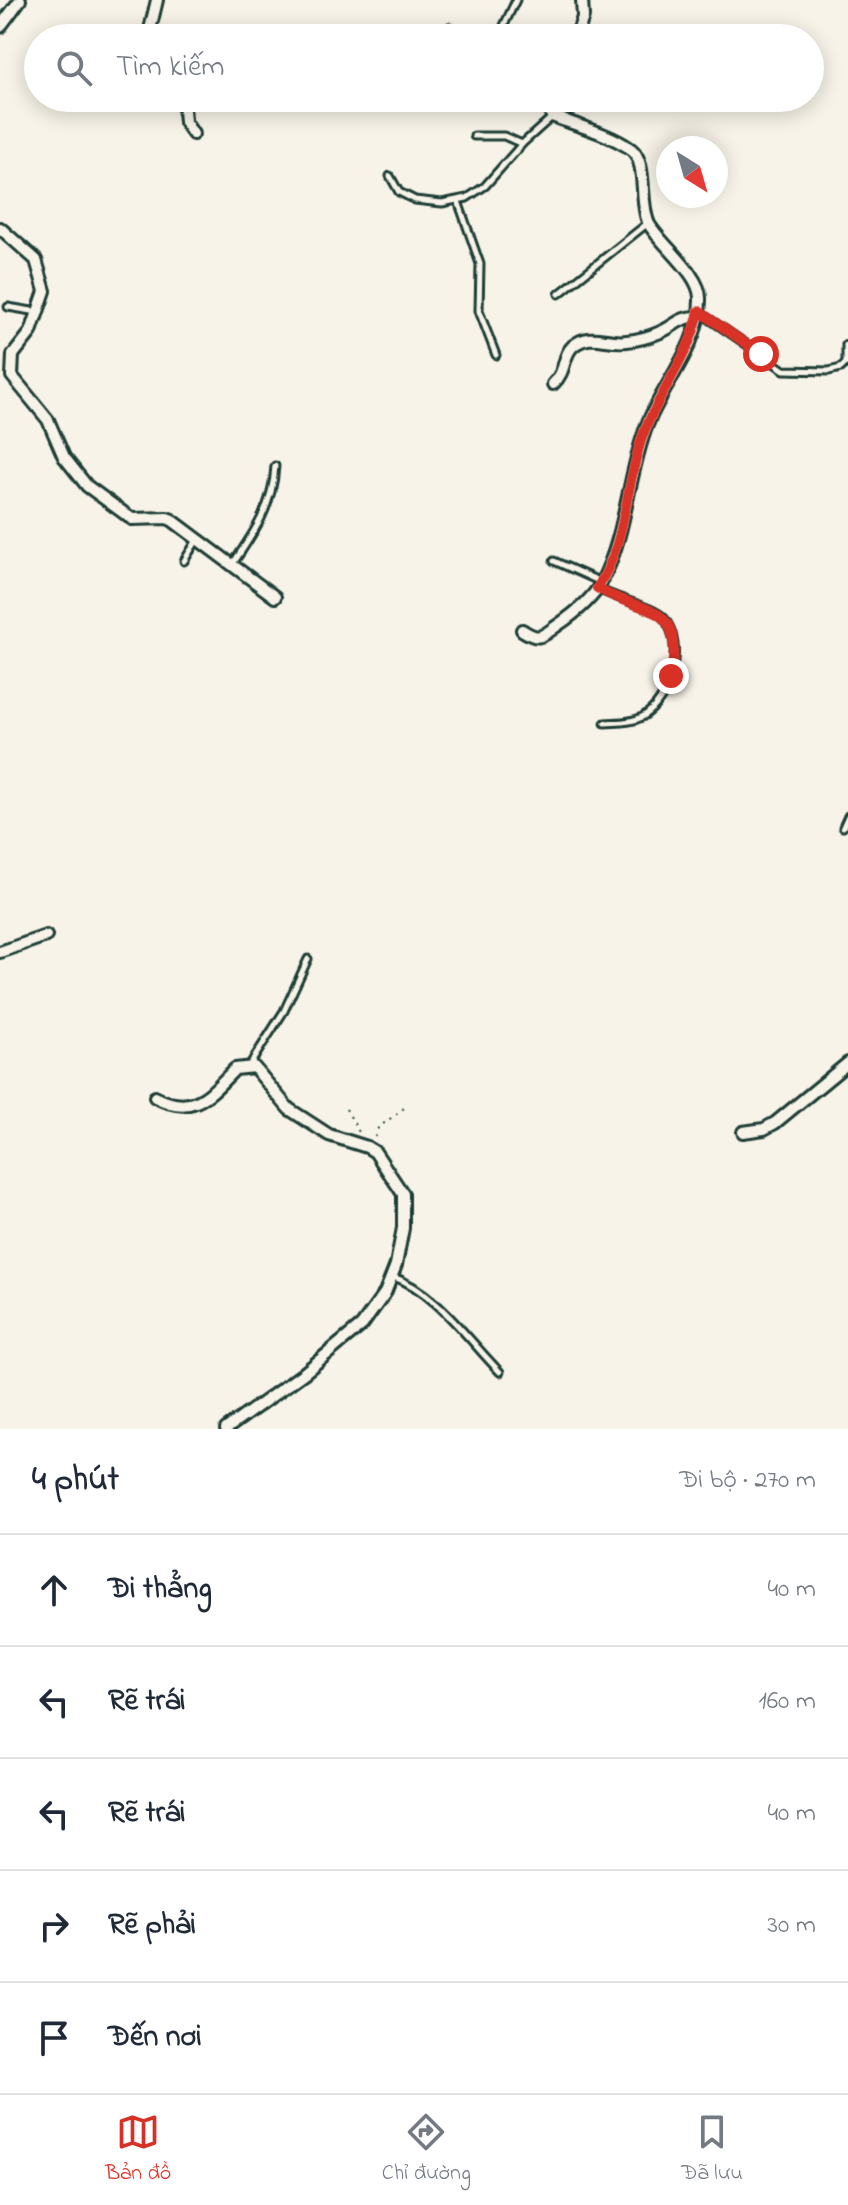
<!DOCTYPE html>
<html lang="vi">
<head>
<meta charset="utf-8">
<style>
  body { margin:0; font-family:"Indie Flower",sans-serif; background:#f2f2f3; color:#1f2937 }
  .compass { position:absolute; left:656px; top:136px; width:72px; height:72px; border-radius:50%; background:#fff; box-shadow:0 4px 20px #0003; rotate:143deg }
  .stop { position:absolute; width:24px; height:24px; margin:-18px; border:6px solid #d93025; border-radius:50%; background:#fff }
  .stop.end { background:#d93025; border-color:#fff; box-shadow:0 2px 8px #0008 }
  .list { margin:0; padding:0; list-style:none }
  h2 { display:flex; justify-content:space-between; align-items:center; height:104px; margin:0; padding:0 32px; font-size:34px }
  h2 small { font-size:26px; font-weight:400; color:#747a83 }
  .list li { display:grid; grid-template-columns:52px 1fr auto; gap:24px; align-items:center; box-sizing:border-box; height:112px; padding:0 32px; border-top:2px solid #e0e1e3 }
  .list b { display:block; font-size:30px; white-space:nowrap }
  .list em { font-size:26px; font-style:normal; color:#747a83 }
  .icon { flex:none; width:44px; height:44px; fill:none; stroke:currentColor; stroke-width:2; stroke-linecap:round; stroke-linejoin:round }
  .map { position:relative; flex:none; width:848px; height:1429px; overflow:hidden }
  .search { position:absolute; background:#fff; box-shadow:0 4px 20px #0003; left:24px; right:24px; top:24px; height:88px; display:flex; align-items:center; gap:20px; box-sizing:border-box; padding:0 28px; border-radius:44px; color:#747a83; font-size:30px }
  .sheet { height:664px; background:#fff }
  nav { display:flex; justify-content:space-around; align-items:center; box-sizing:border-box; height:112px; border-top:2px solid #e0e1e3; background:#fff; font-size:22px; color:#747a83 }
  nav a { display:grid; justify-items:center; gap:4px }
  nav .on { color:#d93025 }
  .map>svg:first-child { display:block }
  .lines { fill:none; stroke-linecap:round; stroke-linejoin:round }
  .lane-casing { stroke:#1f3d34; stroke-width:11 }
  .street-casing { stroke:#1f3d34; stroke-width:16 }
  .path { stroke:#1f3d34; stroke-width:2; stroke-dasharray:2 6; stroke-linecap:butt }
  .lane { stroke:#f7f3e8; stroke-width:5 }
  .street { stroke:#f7f3e8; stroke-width:10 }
  .route { stroke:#d93025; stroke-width:10 }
</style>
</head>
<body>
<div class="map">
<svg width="848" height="1429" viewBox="0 0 848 1429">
  <rect width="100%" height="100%" fill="#f7f3e8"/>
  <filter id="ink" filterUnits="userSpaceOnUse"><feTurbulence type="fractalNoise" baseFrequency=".0125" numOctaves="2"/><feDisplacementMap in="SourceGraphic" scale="16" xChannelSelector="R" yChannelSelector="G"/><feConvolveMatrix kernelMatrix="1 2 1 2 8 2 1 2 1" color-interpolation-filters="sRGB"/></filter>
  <g filter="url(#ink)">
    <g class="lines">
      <defs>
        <g id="lane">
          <polyline points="449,27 458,38"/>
          <polyline points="211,38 214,34"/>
          <polyline points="498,38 516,0"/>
          <polyline points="474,136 504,136 522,144"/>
          <polyline points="390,176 399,192 415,200 442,203 467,198 485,186 522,144 552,117"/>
          <polyline points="458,201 480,264 479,311 496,355"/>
          <polyline points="559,294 648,223"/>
          <polyline points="8,307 38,312"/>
          <polyline points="699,312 784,370 829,371 841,368 846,363 846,345"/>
          <polyline points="184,561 197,540"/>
          <polyline points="554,561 601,582"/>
          <path d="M 232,565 C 254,533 273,506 275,466"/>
          <path d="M 597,588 C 615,599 654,606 664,618 C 686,646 671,700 642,717 C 631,723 618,722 605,723"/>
          <polyline points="843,827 848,816"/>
          <polyline points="249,1066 284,1011 308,959"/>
          <path d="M 391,1276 C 436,1291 468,1340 500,1372"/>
        </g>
        <g id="street">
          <polyline points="0,27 20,0"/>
          <polyline points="148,38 157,0"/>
          <polyline points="576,38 583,17 582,0"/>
          <polyline points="183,98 185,122 193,134"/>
          <polyline points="0,228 36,260 45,291 31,332 13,355 12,376 48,420 64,457 87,486 132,519 167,518 172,520 275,597"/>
          <path d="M 553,384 C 567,371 562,356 573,346 C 591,331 607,344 627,341 C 637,340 649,337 658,333 C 673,328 680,316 697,317"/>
          <path d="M 522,630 C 540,642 542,636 558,625 C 574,614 592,600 601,583 C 627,534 627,476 647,425 C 663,384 701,344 700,298 C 700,274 661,245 649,224 C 639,203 648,162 631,149 C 608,133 578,126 552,116 L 548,106 L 551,98"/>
          <polyline points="0,952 46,936"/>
          <path d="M 155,1097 C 194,1117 209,1095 235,1069 L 254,1067 L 289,1109 L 329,1135 L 367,1147 L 375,1152 L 403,1194 L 403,1228 L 396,1265 L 385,1293 L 362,1325 L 304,1373 L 226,1429"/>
          <polyline points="743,1132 764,1129 775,1123 848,1063"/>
        </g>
      </defs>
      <!-- lane casing -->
      <use href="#lane" class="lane-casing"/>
      <!-- street casing -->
      <use href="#street" class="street-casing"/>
      <!-- path -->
      <g class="path">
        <polyline points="346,1109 359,1132"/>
        <polyline points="375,1137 378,1128 404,1108"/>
      </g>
      <!-- lane -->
      <use href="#lane" class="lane"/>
      <!-- street -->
      <use href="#street" class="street"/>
    </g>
  </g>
  <g class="lines" filter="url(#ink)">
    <!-- route -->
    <path class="route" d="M 671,676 C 685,599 644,616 597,588 C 627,544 625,484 643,435 C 659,392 690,356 699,311 L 761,354"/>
  </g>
</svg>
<svg class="compass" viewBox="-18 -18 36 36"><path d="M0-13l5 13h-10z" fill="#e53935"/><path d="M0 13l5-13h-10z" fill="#747a83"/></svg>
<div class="stop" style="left:761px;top:354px"></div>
<div class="stop end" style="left:671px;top:676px"></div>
<div class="search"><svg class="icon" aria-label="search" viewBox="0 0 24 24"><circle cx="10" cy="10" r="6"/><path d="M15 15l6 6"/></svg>Tìm kiếm</div>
</div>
<section class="sheet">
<h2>4 phút<small>Đi bộ · 270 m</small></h2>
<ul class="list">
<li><svg class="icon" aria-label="ahead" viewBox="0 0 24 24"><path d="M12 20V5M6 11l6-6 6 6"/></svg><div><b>Đi thẳng</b></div><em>40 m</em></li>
<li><svg class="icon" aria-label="left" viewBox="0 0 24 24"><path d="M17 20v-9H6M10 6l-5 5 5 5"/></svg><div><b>Rẽ trái</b></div><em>160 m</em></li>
<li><svg class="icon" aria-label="left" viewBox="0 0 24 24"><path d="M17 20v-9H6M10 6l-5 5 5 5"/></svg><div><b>Rẽ trái</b></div><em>40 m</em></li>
<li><svg class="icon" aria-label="right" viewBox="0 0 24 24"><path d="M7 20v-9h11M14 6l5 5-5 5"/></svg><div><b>Rẽ phải</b></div><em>30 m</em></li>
<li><svg class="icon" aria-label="arrive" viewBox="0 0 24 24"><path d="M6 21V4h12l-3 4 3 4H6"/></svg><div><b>Đến nơi</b></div></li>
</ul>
</section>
<nav>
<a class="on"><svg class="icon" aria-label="map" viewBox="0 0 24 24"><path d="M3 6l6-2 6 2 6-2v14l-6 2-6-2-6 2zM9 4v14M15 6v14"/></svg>Bản đồ</a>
<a><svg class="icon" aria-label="directions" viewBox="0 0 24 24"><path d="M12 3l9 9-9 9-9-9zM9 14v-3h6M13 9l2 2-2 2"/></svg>Chỉ đường</a>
<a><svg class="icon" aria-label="saved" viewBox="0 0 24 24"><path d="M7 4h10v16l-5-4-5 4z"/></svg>Đã lưu</a>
</nav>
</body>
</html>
